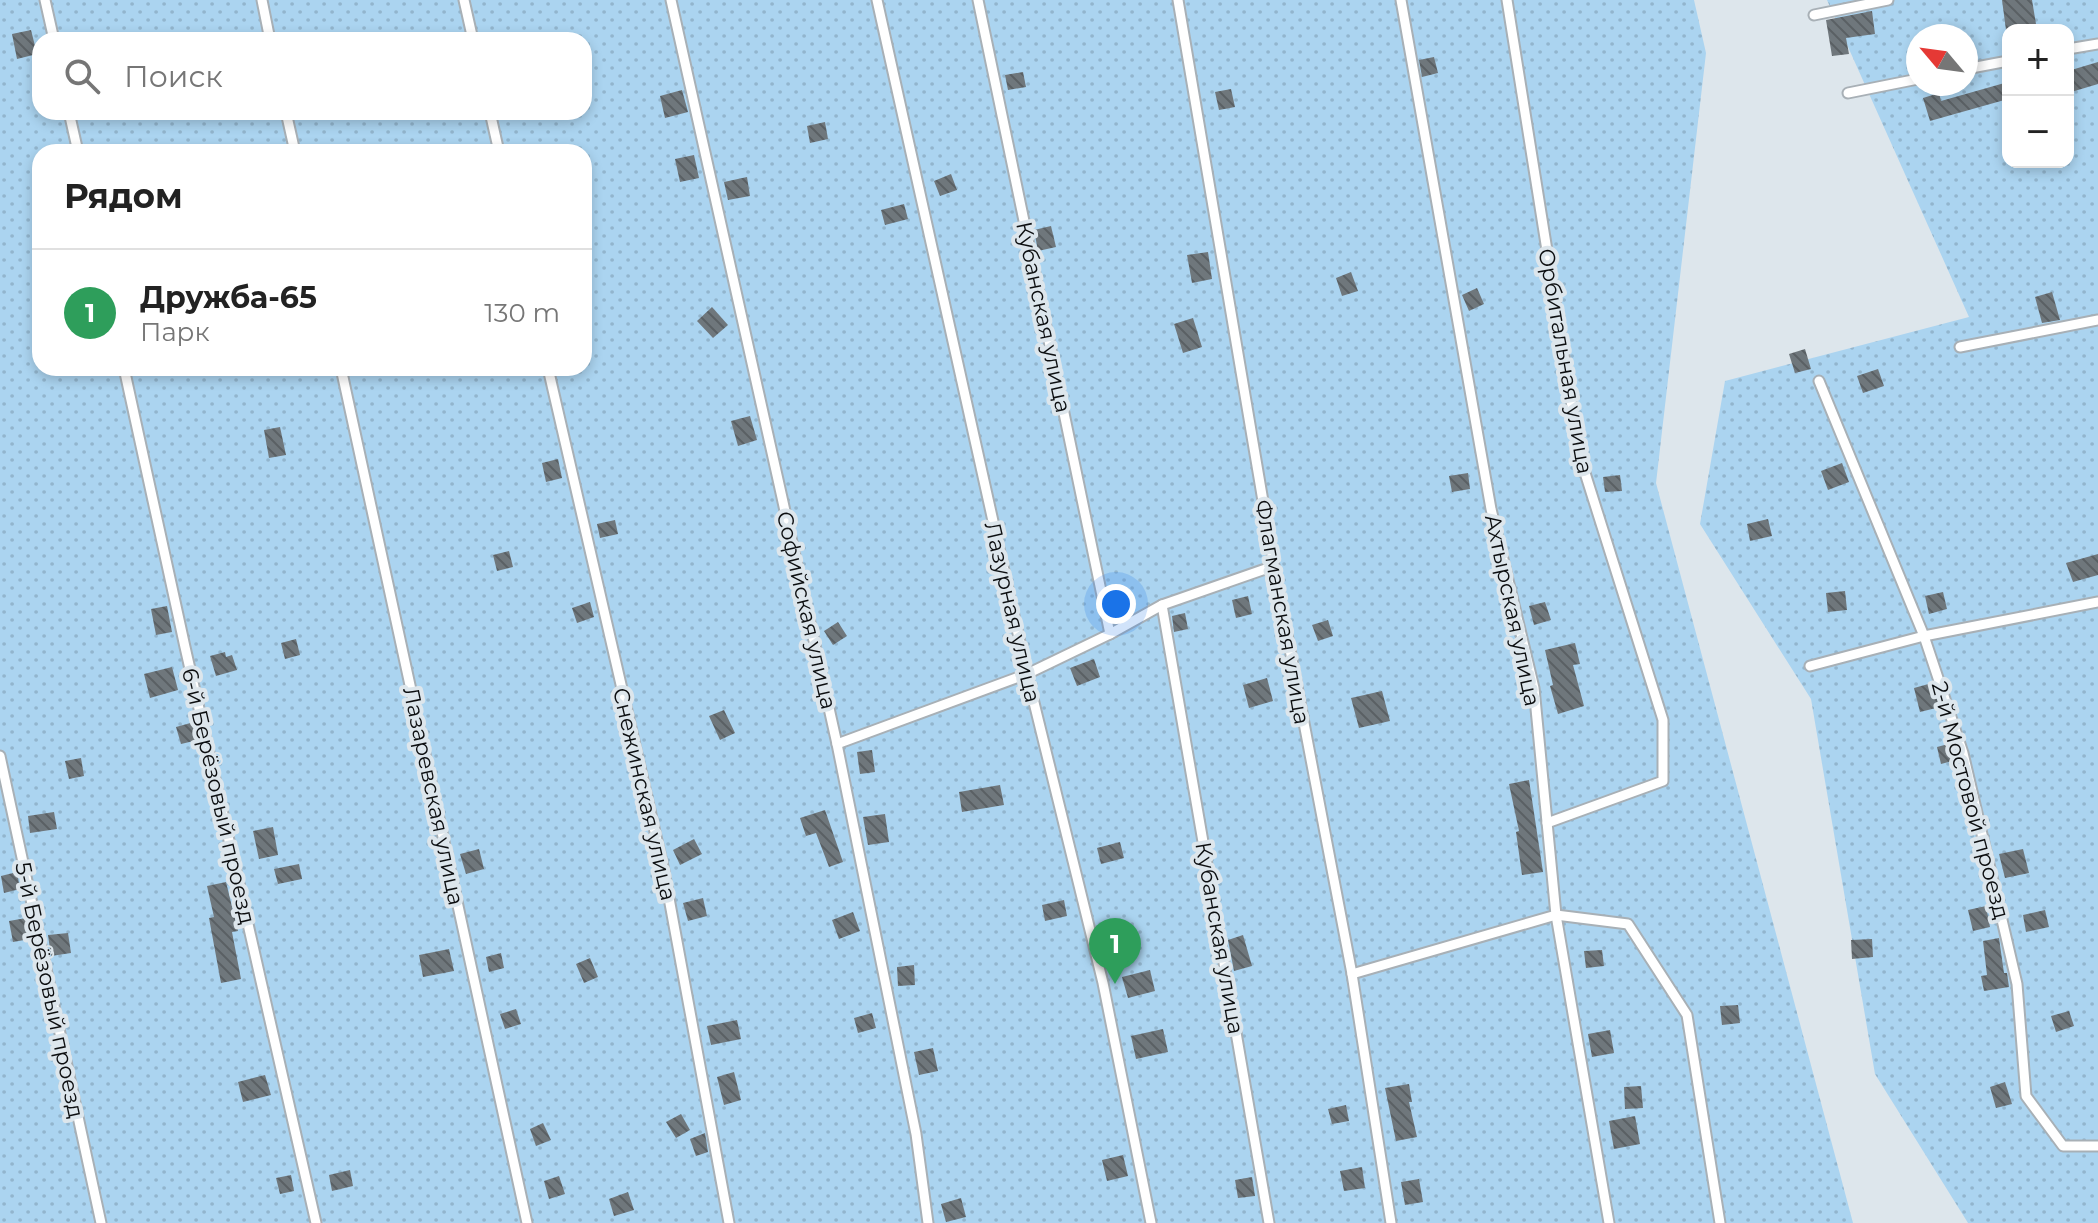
<!DOCTYPE html>
<html lang="ru">
<head>
<meta charset="utf-8">
<style>
  body { margin:0; font-family:Montserrat,sans-serif; background:#f2f2f2; color:#222 }
  .controls { position:absolute; right:24px; top:24px; display:grid; overflow:hidden; border-radius:16px; box-shadow:0 4px 12px #0003 }
  .controls button { width:72px; height:72px; display:grid; place-items:center; padding:0; border:0; border-bottom:2px solid #e0e0e0; background:#fff; color:#222; font:40px sans-serif }
  .compass { position:absolute; left:1906px; top:24px; width:72px; height:72px; border-radius:50%; background:#fff; box-shadow:0 4px 12px #0003; rotate:299deg }
  .you { position:absolute; left:1116px; top:604px; width:28px; height:28px; margin:-20px; border:6px solid #fff; border-radius:50%; background:#1a73e8; box-shadow:0 0 0 12px #1a73e833 }
  .badge { display:grid; place-items:center; width:52px; height:52px; border-radius:50%; background:#0f766e; color:#fff; font-size:26px; font-weight:700 }
  .pin { position:absolute; translate:-50% -66px; filter:drop-shadow(0 2px 4px #0008) }
  .pin::after { content:''; position:absolute; top:42px; width:28px; height:24px; background:inherit; clip-path:polygon(0 0,100% 0,50% 100%) }
  .list { margin:0; padding:0; list-style:none }
  h2 { display:flex; justify-content:space-between; align-items:center; height:104px; margin:0; padding:0 32px; font-size:34px }
  h2 small { font-size:26px; font-weight:400; color:#767676 }
  .list li { display:grid; grid-template-columns:52px 1fr auto; gap:24px; align-items:center; box-sizing:border-box; height:128px; padding:0 32px; border-top:2px solid #e0e0e0 }
  .list b { display:block; font-size:30px; white-space:nowrap }
  .list p { margin:0; font-size:26px; white-space:nowrap; color:#767676 }
  .list em { font-size:26px; font-style:normal; color:#767676 }
  .icon { flex:none; width:44px; height:44px; fill:none; stroke:currentColor; stroke-width:2; stroke-linecap:round; stroke-linejoin:round }
  .map { position:relative; flex:none; width:2098px; height:1223px; overflow:hidden }
  .search { position:absolute; background:#fff; box-shadow:0 4px 12px #0003; left:32px; top:32px; width:560px; height:88px; display:flex; align-items:center; gap:20px; box-sizing:border-box; padding:0 28px; border-radius:24px; color:#767676; font-size:30px }
  .panel { position:absolute; background:#fff; box-shadow:0 4px 12px #0003; left:32px; top:144px; width:560px; height:232px; border-radius:24px }
  .map>svg:first-child { display:block }
  .grass { fill:url(#grass-dots); fill-rule:evenodd }
  .building { fill:url(#building-back-hatch) }
  .lines { fill:none; stroke-linecap:round; stroke-linejoin:round }
  .service-casing { stroke:#a8b0b6; stroke-width:13 }
  .service { stroke:#fff; stroke-width:9 }
  .labels { text-anchor:middle; stroke-width:8; stroke-linejoin:round; paint-order:stroke }
  .street-label { font-size:22px; fill:#0c0e10; stroke:#dde6ec }
</style>
</head>
<body>
<div class="map">
<svg width="2098" height="1223" viewBox="0 0 2098 1223">
  <defs>
    <pattern id="grass-dots" width="8" height="8" patternUnits="userSpaceOnUse" patternTransform="scale(2)"><rect width="8" height="8" fill="#abd4f0"/><path d="M2 2h.1M6 6h.1" fill="none" stroke="#92b5cd" stroke-width="1.8" stroke-linecap="round"/></pattern>
    <pattern id="building-back-hatch" width="6" height="6" patternUnits="userSpaceOnUse" patternTransform="scale(2)"><rect width="6" height="6" fill="#6f777c"/><path d="M-1 5l2 2M0 0l6 6M5-1l2 2" fill="none" stroke="#5a6064"/></pattern>
  </defs>
  <rect width="100%" height="100%" fill="#dde6ec"/>
  <!-- grass -->
  <g class="grass">
    <path d="M 0,0 L 1694,0 L 1706,53 L 1656,483 L 1853,1223 L 0,1223 ZM 40,40 L 584,40 L 584,112 L 40,112 ZM 40,152 L 584,152 L 584,368 L 40,368 Z"/>
    <path d="M 1827,0 L 2098,0 L 2098,1223 L 1968,1223 L 1875,1074 L 1811,699 L 1700,524 L 1725,381 L 1969,317 ZM 2008,30 L 2068,30 L 2068,162 L 2008,162 ZM 1918,36 L 1966,36 L 1966,84 L 1918,84 Z"/>
  </g>
  <!-- building -->
  <g class="building">
    <polygon points="2002,0 2032,0 2037,30 2006,30"/>
    <polygon points="1872,11 1875,34 1846,38 1849,54 1832,56 1826,20"/>
    <polygon points="31,30 37,54 17,59 12,34"/>
    <polygon points="1434,57 1438,73 1422,77 1419,60"/>
    <polygon points="2098,62 2098,84 2068,93 2068,71"/>
    <polygon points="1023,72 1026,87 1008,90 1005,75"/>
    <polygon points="2008,82 2008,99 1930,121 1923,98 1939,93 1941,101"/>
    <polygon points="1231,89 1235,107 1219,110 1215,92"/>
    <polygon points="682,90 688,112 665,118 660,96"/>
    <polygon points="825,122 828,139 810,143 807,126"/>
    <polygon points="694,155 699,178 680,182 675,159"/>
    <polygon points="951,174 957,190 940,196 934,181"/>
    <polygon points="747,177 750,196 728,200 724,182"/>
    <polygon points="904,204 908,219 885,225 881,210"/>
    <polygon points="1051,226 1056,247 1038,251 1034,230"/>
    <polygon points="1208,252 1212,279 1192,283 1187,255"/>
    <polygon points="1351,272 1358,291 1342,296 1336,278"/>
    <polygon points="1477,288 1484,304 1469,311 1462,295"/>
    <polygon points="2052,292 2060,320 2042,323 2035,297"/>
    <polygon points="712,307 728,325 713,338 697,321"/>
    <polygon points="1193,318 1202,347 1183,353 1174,324"/>
    <polygon points="1805,349 1811,369 1795,373 1789,354"/>
    <polygon points="1878,369 1884,386 1863,393 1857,376"/>
    <polygon points="750,416 757,440 738,446 731,421"/>
    <polygon points="280,427 286,455 269,458 264,430"/>
    <polygon points="558,459 562,478 546,482 542,463"/>
    <polygon points="1842,463 1849,482 1828,490 1821,471"/>
    <polygon points="1468,473 1470,489 1452,492 1449,476"/>
    <polygon points="1620,475 1622,491 1605,492 1603,477"/>
    <polygon points="1768,519 1772,536 1750,541 1747,524"/>
    <polygon points="615,520 618,534 600,538 597,524"/>
    <polygon points="509,551 513,567 497,571 493,555"/>
    <polygon points="2098,554 2098,575 2073,582 2066,563"/>
    <polygon points="1845,591 1847,610 1828,612 1826,593"/>
    <polygon points="1943,592 1947,609 1929,614 1925,596"/>
    <polygon points="1248,596 1252,614 1236,618 1232,600"/>
    <polygon points="590,602 594,617 577,623 572,608"/>
    <polygon points="1545,602 1551,620 1534,625 1529,606"/>
    <polygon points="167,606 172,632 156,635 151,609"/>
    <polygon points="1185,613 1188,629 1174,632 1172,616"/>
    <polygon points="1328,620 1333,636 1318,641 1312,625"/>
    <polygon points="838,622 847,636 833,645 824,631"/>
    <polygon points="296,639 300,655 285,659 281,643"/>
    <polygon points="1575,643 1580,664 1573,665 1584,706 1558,714 1550,686 1553,685 1545,650"/>
    <polygon points="225,652 226,657 232,655 237,670 216,676 210,656"/>
    <polygon points="1094,659 1100,677 1077,686 1070,668"/>
    <polygon points="172,667 178,690 150,698 144,674"/>
    <polygon points="1267,678 1273,701 1249,708 1243,685"/>
    <polygon points="1932,683 1940,707 1920,712 1914,688"/>
    <polygon points="1382,691 1390,721 1359,728 1351,698"/>
    <polygon points="724,710 735,733 720,740 709,716"/>
    <polygon points="194,722 198,740 181,744 176,727"/>
    <polygon points="1952,743 1956,760 1941,764 1937,747"/>
    <polygon points="872,750 875,772 860,774 857,752"/>
    <polygon points="81,758 84,776 69,779 65,761"/>
    <polygon points="1529,780 1543,872 1522,875 1516,832 1519,831 1509,784"/>
    <polygon points="1000,785 1004,805 962,812 959,792"/>
    <polygon points="825,810 843,862 829,867 816,833 806,836 800,818"/>
    <polygon points="54,812 57,829 30,833 28,816"/>
    <polygon points="885,814 889,842 868,845 863,817"/>
    <polygon points="273,827 278,855 259,859 253,831"/>
    <polygon points="694,839 702,854 680,865 673,850"/>
    <polygon points="1120,842 1124,858 1101,864 1097,848"/>
    <polygon points="479,849 484,869 466,874 460,854"/>
    <polygon points="2023,849 2029,873 2005,878 1999,854"/>
    <polygon points="299,864 302,879 278,884 274,869"/>
    <polygon points="17,872 20,889 4,893 1,876"/>
    <polygon points="226,882 238,931 232,932 241,979 221,983 209,918 214,917 207,886"/>
    <polygon points="703,898 707,916 688,921 683,903"/>
    <polygon points="1064,900 1067,916 1045,921 1042,905"/>
    <polygon points="1986,906 1990,927 1973,931 1968,910"/>
    <polygon points="2045,910 2049,927 2026,932 2023,915"/>
    <polygon points="853,912 860,931 839,939 832,920"/>
    <polygon points="26,918 30,939 13,942 9,921"/>
    <polygon points="68,933 71,953 51,956 48,935"/>
    <polygon points="1243,935 1252,966 1234,971 1228,940"/>
    <polygon points="1999,938 2004,973 2007,973 2009,987 1984,991 1981,976 1987,975 1983,941"/>
    <polygon points="1872,939 1873,957 1852,959 1851,940"/>
    <polygon points="449,949 454,971 423,977 419,955"/>
    <polygon points="1602,950 1604,966 1586,968 1584,951"/>
    <polygon points="501,953 504,968 489,972 486,957"/>
    <polygon points="590,958 598,977 584,983 576,964"/>
    <polygon points="914,965 915,985 898,986 897,967"/>
    <polygon points="1150,970 1155,991 1128,998 1122,977"/>
    <polygon points="1738,1005 1740,1023 1722,1025 1720,1006"/>
    <polygon points="516,1009 521,1024 505,1029 500,1014"/>
    <polygon points="2069,1011 2074,1026 2056,1032 2051,1016"/>
    <polygon points="872,1013 876,1028 858,1033 854,1018"/>
    <polygon points="737,1020 741,1039 711,1045 707,1026"/>
    <polygon points="1163,1029 1168,1052 1136,1059 1131,1036"/>
    <polygon points="1610,1030 1614,1053 1592,1057 1588,1034"/>
    <polygon points="933,1048 938,1071 919,1075 914,1052"/>
    <polygon points="734,1072 741,1100 724,1105 717,1077"/>
    <polygon points="265,1075 271,1095 243,1102 238,1082"/>
    <polygon points="2005,1082 2012,1104 1996,1108 1990,1087"/>
    <polygon points="1409,1084 1412,1102 1409,1102 1417,1137 1396,1141 1385,1088"/>
    <polygon points="1641,1086 1643,1108 1625,1109 1624,1087"/>
    <polygon points="1346,1105 1349,1121 1332,1124 1328,1109"/>
    <polygon points="681,1114 690,1130 676,1138 666,1122"/>
    <polygon points="1635,1116 1640,1144 1614,1149 1609,1121"/>
    <polygon points="543,1123 551,1140 536,1146 530,1129"/>
    <polygon points="705,1133 708,1152 696,1156 690,1139"/>
    <polygon points="1123,1155 1128,1176 1107,1181 1102,1160"/>
    <polygon points="1362,1167 1365,1188 1344,1191 1340,1171"/>
    <polygon points="350,1170 353,1186 332,1191 329,1175"/>
    <polygon points="291,1175 294,1191 280,1194 276,1178"/>
    <polygon points="559,1176 565,1194 549,1199 544,1181"/>
    <polygon points="1252,1177 1255,1196 1238,1198 1235,1180"/>
    <polygon points="1419,1179 1423,1202 1405,1205 1401,1182"/>
    <polygon points="628,1192 634,1210 614,1216 609,1199"/>
    <polygon points="961,1198 966,1217 946,1222 941,1204"/>
  </g>
  <g class="lines">
    <defs>
      <g id="service">
        <polyline points="45,0 54,40"/>
        <polyline points="262,0 270,40"/>
        <polyline points="464,0 473,40"/>
        <polyline points="671,0 837,744 916,1134 928,1223"/>
        <polyline points="877,0 1027,674 1103,983 1151,1223"/>
        <polyline points="978,0 1110,634"/>
        <polyline points="1178,0 1274,566 1352,974 1391,1223"/>
        <polyline points="1401,0 1491,509 1534,688 1556,915 1609,1223"/>
        <polyline points="1507,0 1580,457 1663,720 1663,781 1547,823"/>
        <polyline points="1814,15 1888,0"/>
        <polyline points="2068,49 2098,44"/>
        <polyline points="1966,69 2008,61"/>
        <polyline points="1848,93 1918,79"/>
        <polyline points="69,112 78,152"/>
        <polyline points="286,112 295,152"/>
        <polyline points="490,112 499,152"/>
        <polyline points="1960,347 2098,320"/>
        <polyline points="124,368 185,647 316,1223"/>
        <polyline points="341,368 527,1223"/>
        <polyline points="548,368 664,871 729,1223"/>
        <polyline points="1819,381 1924,636 1963,753 2017,984 2026,1096 2063,1146 2098,1146"/>
        <polyline points="1162,605 1269,1223"/>
        <polyline points="1810,666 1924,636 2098,602"/>
        <polyline points="837,744 1027,674 1110,634 1162,605 1274,566"/>
        <polyline points="0,756 101,1223"/>
        <polyline points="1352,974 1556,915 1628,924 1687,1015 1720,1223"/>
      </g>
    </defs>
    <!-- service casing -->
    <use href="#service" class="service-casing"/>
    <!-- service -->
    <use href="#service" class="service"/>
  </g>
  <g class="labels">
    <!-- street labels -->
    <g class="street-label">
      <text transform="translate(1044 317) rotate(78)" y="8">Кубанская улица</text>
      <text transform="translate(1566 361) rotate(80)" y="8">Орбитальная улица</text>
      <text transform="translate(807 610) rotate(77)" y="8">Софийская улица</text>
      <text transform="translate(1513 610) rotate(78)" y="8">Ахтырская улица</text>
      <text transform="translate(1013 612) rotate(77)" y="8">Лазурная улица</text>
      <text transform="translate(1283 612) rotate(80)" y="8">Флагманская улица</text>
      <text transform="translate(645 794) rotate(77)" y="8">Снежинская улица</text>
      <text transform="translate(219 796) rotate(77)" y="8">6-й Берёзовый проезд</text>
      <text transform="translate(434 796) rotate(78)" y="8">Лазаревская улица</text>
      <text transform="translate(1971 800) rotate(75)" y="8">2-й Мостовой проезд</text>
      <text transform="translate(1220 938) rotate(80)" y="8">Кубанская улица</text>
      <text transform="translate(50 990) rotate(78)" y="8">5-й Берёзовый проезд</text>
    </g>
  </g>
</svg>
<div class="controls">
<button>+</button>
<button>−</button>
</div>
<svg class="compass" viewBox="-18 -18 36 36"><path d="M0-13l5 13h-10z" fill="#e53935"/><path d="M0 13l5-13h-10z" fill="#767676"/></svg>
<div class="you"></div>
<div class="pin badge" style="left:1115px;top:984px;background:#2e9e5b">1</div>
<div class="search"><svg class="icon" aria-label="search" viewBox="0 0 24 24"><circle cx="10" cy="10" r="6"/><path d="M15 15l6 6"/></svg>Поиск</div>
<section class="panel">
<h2>Рядом<small></small></h2>
<ul class="list">
<li><span class="badge" style="background:#2e9e5b">1</span><div><b>Дружба-65</b><p>Парк</p></div><em>130 m</em></li>
</ul>
</section>
</div>
</body>
</html>
